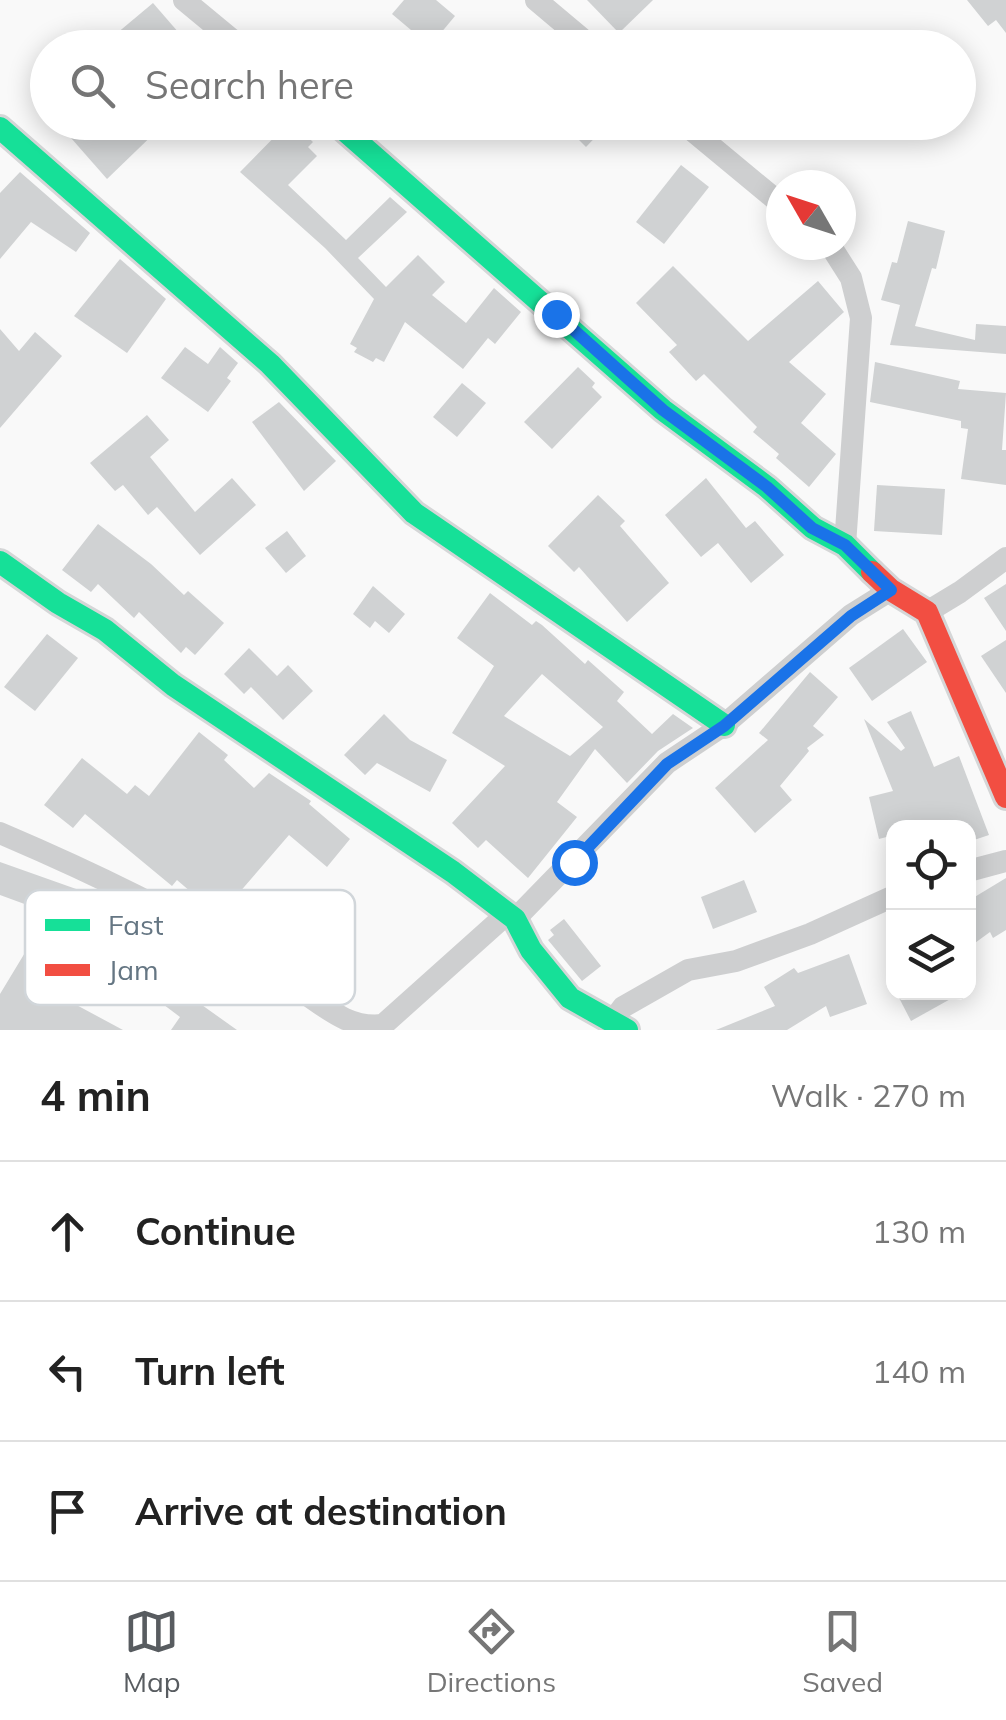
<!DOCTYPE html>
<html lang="en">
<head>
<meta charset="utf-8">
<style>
  body { margin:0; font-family:Mulish,sans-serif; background:#f6f6f6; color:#222 }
  .controls { position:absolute; right:30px; bottom:30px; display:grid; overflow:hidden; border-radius:20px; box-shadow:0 5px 25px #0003 }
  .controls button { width:90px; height:90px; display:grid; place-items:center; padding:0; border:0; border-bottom:2px solid #e0e0e0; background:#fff; color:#222; font:50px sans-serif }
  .compass { position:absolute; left:766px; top:170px; width:90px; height:90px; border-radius:50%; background:#fff; box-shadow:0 5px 25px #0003; rotate:309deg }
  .stop { position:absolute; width:30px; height:30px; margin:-22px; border:8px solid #1a73e8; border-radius:50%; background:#fff }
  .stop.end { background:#1a73e8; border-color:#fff; box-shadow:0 2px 10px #0008 }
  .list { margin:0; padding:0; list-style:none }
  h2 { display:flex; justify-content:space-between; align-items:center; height:130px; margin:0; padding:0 40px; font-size:42px }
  h2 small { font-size:32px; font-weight:400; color:#767676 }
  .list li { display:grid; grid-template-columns:65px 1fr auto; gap:30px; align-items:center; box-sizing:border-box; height:140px; padding:0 40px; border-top:2px solid #e0e0e0 }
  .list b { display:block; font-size:38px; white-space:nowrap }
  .list em { font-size:32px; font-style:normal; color:#767676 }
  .icon { flex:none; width:55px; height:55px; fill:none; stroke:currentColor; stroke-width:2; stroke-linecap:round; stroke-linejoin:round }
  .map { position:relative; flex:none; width:1006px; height:1030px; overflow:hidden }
  .search { position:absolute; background:#fff; box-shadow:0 5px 25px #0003; left:30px; right:30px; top:30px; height:110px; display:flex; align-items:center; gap:25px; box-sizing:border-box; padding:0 35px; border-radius:55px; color:#767676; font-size:38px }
  .sheet { height:550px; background:#fff }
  nav { display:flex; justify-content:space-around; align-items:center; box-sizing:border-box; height:140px; border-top:2px solid #e0e0e0; background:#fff; font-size:28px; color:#767676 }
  nav a { display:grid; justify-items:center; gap:5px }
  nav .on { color:#585c60 }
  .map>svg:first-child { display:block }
  .building { fill:#d0d2d3; fill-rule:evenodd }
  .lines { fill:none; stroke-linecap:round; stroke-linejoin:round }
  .fast-casing { stroke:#d5d6d7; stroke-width:28 }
  .jam-casing { stroke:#d5d6d7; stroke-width:28 }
  .street { stroke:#cecfd0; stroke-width:22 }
  .fast { stroke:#16e098; stroke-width:22 }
  .jam { stroke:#f24e42; stroke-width:22 }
  .route { stroke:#1a73e8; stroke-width:12 }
  .key { fill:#fff; stroke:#d1d6da; stroke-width:2.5 }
  .key-label { font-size:28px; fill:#657683 }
</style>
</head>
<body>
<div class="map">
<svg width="1006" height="1030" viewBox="0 0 1006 1030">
  <rect width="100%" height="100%" fill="#f9f9f9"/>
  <!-- building -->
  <g class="building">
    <polygon points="404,0 436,0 455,16 430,46 392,14"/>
    <polygon points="587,0 653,0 619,33"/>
    <polygon points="967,0 1006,0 1006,33 996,20 988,26"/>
    <polygon points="153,3 192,48 128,48 116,34"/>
    <polygon points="57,122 166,122 107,179"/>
    <polygon points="289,122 309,122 303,132 313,142 308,147 317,156 288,185 346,240 390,197 407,212 358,258 386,287 418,255 445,282 432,295 466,323 494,288 521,312 495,344 488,338 463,369 405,322 384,362 376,358 373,362 354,352 357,348 350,344 374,299 325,248 240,172"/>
    <polygon points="561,122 610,122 586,147"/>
    <polygon points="681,165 709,187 664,244 636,222"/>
    <polygon points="20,172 90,233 76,252 31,222 0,259 0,193"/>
    <polygon points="908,221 945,231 936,269 932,268 915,326 975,340 976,324 1006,326 1006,354 890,345 900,305 881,300 892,262 897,263"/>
    <polygon points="120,259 166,299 127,353 74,316"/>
    <polygon points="673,266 748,341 818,281 844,312 789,362 826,394 801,423 836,454 809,487 776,458 779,454 753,432 757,427 704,374 696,381 669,352 677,345 636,303"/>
    <polygon points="0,329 19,351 35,332 62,356 0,428"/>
    <polygon points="185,347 208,364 220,347 238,363 227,378 231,381 208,412 161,378"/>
    <polygon points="875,362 960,381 958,389 1006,393 1002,450 1006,450 1006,485 961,479 968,429 961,428 961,421 870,402"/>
    <polygon points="578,367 595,383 592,387 602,397 552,449 524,422"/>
    <polygon points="462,383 486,403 457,437 433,417"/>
    <polygon points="279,402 336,461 304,491 252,422"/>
    <polygon points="147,415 169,440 150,457 195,512 232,478 256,505 200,555 157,507 148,515 123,485 115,491 90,463"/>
    <polygon points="706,478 746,528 755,521 784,555 751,583 718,543 701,557 665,515"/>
    <polygon points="877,485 945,489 942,535 874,531"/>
    <polygon points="598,495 625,521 620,526 669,583 627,622 579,567 574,572 548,546"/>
    <polygon points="98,524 151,564 184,595 188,591 224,623 195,655 186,647 181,653 139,612 134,618 98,584 91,592 62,570"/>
    <polygon points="287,531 306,556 286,573 265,548"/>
    <polygon points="1006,584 1006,631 984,598"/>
    <polygon points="373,586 405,614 389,633 375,621 370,628 353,614"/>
    <path d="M 490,593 L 532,625 L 536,621 L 542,625 L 585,664 L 588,660 L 624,692 L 617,701 L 652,734 L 673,714 L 693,728 L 658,751 L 627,783 L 595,749 L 557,802 L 577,817 L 528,878 L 486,840 L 478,848 L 452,823 L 505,766 L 452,733 L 494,666 L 457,638 ZM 542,674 L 603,727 L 570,756 L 504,716 Z"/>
    <polygon points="903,629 927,662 872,701 849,668"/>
    <polygon points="47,634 78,658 35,711 4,687"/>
    <polygon points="1006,640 1006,693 981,656"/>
    <polygon points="249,648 277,676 288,665 313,691 283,720 251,687 244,694 224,674"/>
    <polygon points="810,672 838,697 813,726 824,735 807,748 809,751 780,786 792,800 755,833 715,788 768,740 759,733"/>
    <polygon points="911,711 934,767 959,756 989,835 968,842 968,828 943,828 941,823 923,828 894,828 894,835 879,839 869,797 893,791 864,719 901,751 905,748 887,722"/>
    <polygon points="384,714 410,740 447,760 430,792 377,763 365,775 344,755"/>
    <polygon points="199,732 228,755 224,760 254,788 269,773 311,801 309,804 350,839 327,867 289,835 219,916 177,880 172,886 85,814 73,828 44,805 82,758 127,794 135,785 149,796"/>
    <polygon points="0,862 79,890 95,900 43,987 123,1030 0,1030 0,994 49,913 0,895"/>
    <polygon points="1006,878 1006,930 993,938 990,932 968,948 968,901"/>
    <polygon points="744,880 757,912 713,929 701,897"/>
    <polygon points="564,919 601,966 582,981 548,940 554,935 550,930"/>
    <polygon points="151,945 189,974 178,988 237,1030 171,1030 180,1017 127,977"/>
    <polygon points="849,954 867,1004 830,1017 826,1006 787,1030 716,1030 775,1006 764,987 794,968 798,973"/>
    <polygon points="896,992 963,992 911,1021"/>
  </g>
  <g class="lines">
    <defs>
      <g id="fast">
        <polyline points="335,122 663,410 767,487 813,528 845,545 872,572"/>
        <polyline points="0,128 270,364 414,513 724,725"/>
        <polyline points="0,562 58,603 105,630 173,685 453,872 515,919 531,950 570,998 627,1030"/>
      </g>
      <polyline id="jam" points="872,572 891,590 927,612 1006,797"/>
    </defs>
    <!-- fast casing -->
    <use href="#fast" class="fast-casing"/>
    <!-- jam casing -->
    <use href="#jam" class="jam-casing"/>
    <!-- street -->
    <g class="street">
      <polyline points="184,0 242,48"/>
      <polyline points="536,0 593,48"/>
      <polyline points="682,122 781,204"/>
      <polyline points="830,245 851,278 861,318 845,545"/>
      <polyline points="927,612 960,592 1006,558"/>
      <path d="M 0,833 C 101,876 203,925 294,986 C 322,1004 348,1030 383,1025 L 507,914"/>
      <polyline points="968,871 1006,861"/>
      <polyline points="515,919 667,763 724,725 851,615 891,590"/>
      <polyline points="611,1023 623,1007 688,970 736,961 810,934 894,896"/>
    </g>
    <!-- fast -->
    <use href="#fast" class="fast"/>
    <!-- jam -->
    <use href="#jam" class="jam"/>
  </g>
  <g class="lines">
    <!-- route -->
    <polyline class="route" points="556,314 663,410 767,487 812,528 845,545 891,590 851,616 724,726 667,764 574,862"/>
  </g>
  <!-- legend -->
  <rect x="25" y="890" width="330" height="115" rx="15" class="key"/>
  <rect x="45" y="919" width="45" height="12" fill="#16e098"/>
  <rect x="45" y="964" width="45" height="12" fill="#f24e42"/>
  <g class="key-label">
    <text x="108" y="935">Fast</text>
    <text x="108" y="980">Jam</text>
  </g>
</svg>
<div class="controls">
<button><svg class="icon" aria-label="locate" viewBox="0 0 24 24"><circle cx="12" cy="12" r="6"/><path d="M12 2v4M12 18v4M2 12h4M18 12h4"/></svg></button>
<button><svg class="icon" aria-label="layers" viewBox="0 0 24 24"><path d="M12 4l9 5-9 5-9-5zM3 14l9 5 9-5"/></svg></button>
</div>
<svg class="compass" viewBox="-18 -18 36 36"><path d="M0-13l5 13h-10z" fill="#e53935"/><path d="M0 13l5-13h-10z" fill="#767676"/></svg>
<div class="stop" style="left:574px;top:862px"></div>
<div class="stop end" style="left:556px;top:314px"></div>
<div class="search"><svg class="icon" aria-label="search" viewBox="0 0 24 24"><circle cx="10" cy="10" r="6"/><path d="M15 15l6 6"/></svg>Search here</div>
</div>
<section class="sheet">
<h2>4 min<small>Walk · 270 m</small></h2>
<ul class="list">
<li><svg class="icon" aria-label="ahead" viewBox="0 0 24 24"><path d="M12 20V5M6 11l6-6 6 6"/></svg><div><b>Continue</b></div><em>130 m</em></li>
<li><svg class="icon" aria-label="left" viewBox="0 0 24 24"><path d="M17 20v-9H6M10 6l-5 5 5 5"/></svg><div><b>Turn left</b></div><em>140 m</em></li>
<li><svg class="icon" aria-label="arrive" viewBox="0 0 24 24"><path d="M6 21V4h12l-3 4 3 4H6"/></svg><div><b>Arrive at destination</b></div></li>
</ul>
</section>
<nav>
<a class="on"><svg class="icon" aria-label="map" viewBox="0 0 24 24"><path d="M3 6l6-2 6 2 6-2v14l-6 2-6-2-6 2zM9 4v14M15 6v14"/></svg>Map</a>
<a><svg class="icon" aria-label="directions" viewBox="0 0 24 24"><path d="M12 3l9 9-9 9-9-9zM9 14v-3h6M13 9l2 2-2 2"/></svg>Directions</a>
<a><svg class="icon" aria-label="saved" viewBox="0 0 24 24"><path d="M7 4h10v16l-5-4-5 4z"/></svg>Saved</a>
</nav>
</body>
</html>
